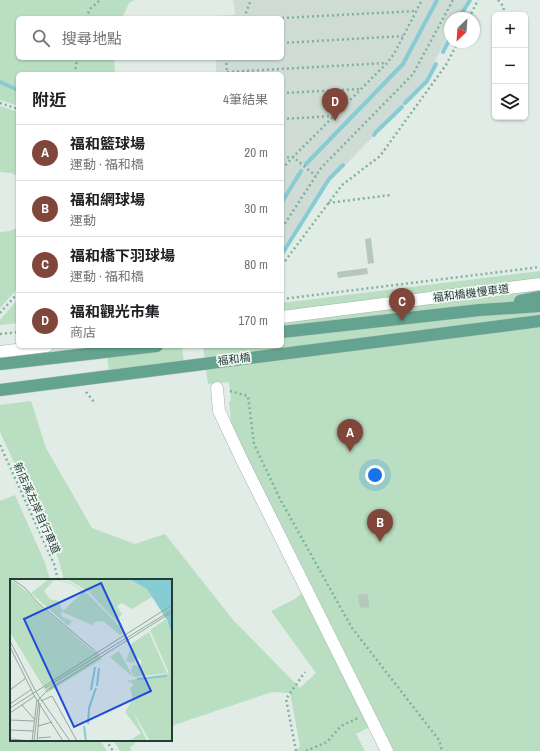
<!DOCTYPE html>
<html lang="zh-TW">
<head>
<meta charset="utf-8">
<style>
  body { margin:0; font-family:"Archivo Narrow","Noto Sans TC",sans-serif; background:#f6f6f6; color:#202124 }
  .controls { position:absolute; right:12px; top:12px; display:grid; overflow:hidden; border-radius:6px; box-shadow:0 1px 3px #0004 }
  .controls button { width:36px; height:36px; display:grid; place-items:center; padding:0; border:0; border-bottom:1px solid #e0e0e0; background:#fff; color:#202124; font:20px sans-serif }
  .compass { position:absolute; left:444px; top:12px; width:36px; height:36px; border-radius:50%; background:#fff; box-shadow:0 1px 3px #0004; rotate:205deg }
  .you { position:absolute; left:375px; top:475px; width:14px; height:14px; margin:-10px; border:3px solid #fff; border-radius:50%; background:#1a73e8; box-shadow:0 0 0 6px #1a73e833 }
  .badge { display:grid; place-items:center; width:26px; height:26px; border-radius:50%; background:#80463a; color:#fff; font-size:13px; font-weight:700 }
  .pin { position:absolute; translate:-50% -33px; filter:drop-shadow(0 1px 2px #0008) }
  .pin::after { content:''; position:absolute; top:21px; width:14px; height:12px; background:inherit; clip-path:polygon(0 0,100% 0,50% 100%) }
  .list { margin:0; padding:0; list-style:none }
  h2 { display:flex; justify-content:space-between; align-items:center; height:52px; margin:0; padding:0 16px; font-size:17px }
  h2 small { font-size:13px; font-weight:400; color:#757577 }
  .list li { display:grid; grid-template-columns:26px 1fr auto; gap:12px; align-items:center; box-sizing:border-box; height:56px; padding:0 16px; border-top:1px solid #e0e0e0 }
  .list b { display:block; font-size:15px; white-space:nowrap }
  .list p { margin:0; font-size:13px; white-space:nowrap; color:#757577 }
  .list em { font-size:13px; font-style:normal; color:#757577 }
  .icon { flex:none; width:22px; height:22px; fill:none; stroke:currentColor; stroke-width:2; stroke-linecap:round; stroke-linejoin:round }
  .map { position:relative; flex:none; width:540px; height:751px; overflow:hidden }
  .search { position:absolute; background:#fff; box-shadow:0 1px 3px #0004; left:16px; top:16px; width:268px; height:44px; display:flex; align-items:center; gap:10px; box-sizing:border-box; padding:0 14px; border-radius:6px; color:#757577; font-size:15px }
  .panel { position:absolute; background:#fff; box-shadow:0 1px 3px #0004; left:16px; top:72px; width:268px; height:276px; border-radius:6px }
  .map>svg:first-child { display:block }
  .built { fill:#cfdcd5 }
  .green { fill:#b9dec1 }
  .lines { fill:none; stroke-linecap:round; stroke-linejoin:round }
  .stream { stroke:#87cbd3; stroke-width:4 }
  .building { fill:#b6c7bf }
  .minor-casing { stroke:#a4b4ad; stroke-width:13 }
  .major-casing { stroke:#c1c9c6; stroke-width:13 }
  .path { stroke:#80b19f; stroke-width:2.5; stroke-dasharray:2 3; stroke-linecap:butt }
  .minor { stroke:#fff; stroke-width:12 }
  .major { stroke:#64a390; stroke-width:12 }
  .major-bridge-casing { stroke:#c1c9c6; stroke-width:13; stroke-linecap:butt }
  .major-bridge { stroke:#64a390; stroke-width:12 }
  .labels { text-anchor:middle; stroke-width:3.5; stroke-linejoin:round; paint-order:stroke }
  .street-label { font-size:11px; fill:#213d34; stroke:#f1f8f4 }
  .inset-river { fill:none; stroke:#87cbd3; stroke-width:2 }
  .inset-road { fill:none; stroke:#94a69f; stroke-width:1 }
  .view { fill:#1d4ed8; fill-opacity:0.15; stroke:#1d4ed8; stroke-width:2 }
  .inset-edge { fill:none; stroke:#213d34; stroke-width:2 }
</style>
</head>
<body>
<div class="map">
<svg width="540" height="751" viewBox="0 0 540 751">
  <rect width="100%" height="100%" fill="#e1ece6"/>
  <!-- built -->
  <polygon class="built" points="233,0 467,0 458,18 450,18 450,33 421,87 327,184 282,254 282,74 216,74 216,58 282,58 282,18 215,18 215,16 235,15"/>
  <!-- green -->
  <g class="green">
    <polygon points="0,0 135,0 129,3 122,18 18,18 18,58 114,58 115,74 18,74 18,106 0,100"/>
    <polygon points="0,106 18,112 18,176 11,173 0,172"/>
    <polygon points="18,227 18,288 0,308 0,232 10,231"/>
    <polygon points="540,271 540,751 394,751 278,518 276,519 231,423 229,401 231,401 229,382 208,384 203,346 282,346 282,303"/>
    <polygon points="18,299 18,323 0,325 0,320"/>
    <polygon points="106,346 182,346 185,371 110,380"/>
    <polygon points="31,401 46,448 92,528 135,544 165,534 234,621 300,688 316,673 271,611 295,599 302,593 370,727 356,734 365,751 296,751 300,746 290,693 272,692 171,726 171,580 64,580 58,558 0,432 0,405"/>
    <polygon points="15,495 45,563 50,580 11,580 11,740 100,740 107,751 0,751 0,501"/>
    <polygon points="113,740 138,740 130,748 131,751 120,751"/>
  </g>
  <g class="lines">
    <!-- stream -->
    <g class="stream">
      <polyline points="459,18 470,0"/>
      <polyline points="443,52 450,38"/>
      <polyline points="0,82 18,90"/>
      <polyline points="405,103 427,81 436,64"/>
      <polyline points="374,135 376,132 402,107"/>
      <polyline points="306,164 403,64 437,0"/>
      <polyline points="282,202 301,171"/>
      <polyline points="282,254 329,179 343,165"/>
    </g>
  </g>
  <!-- building -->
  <g class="building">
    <polygon points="371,238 374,263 368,264 365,239"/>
    <polygon points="367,268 368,274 338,278 337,272"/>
    <polygon points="368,594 369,607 360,608 358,595"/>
  </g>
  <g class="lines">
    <defs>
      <g id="minor">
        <polyline points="282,317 540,284"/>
        <polyline points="0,352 47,346"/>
        <polyline points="217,388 219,411 241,458 387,751"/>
      </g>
      <g id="major">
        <polyline points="520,301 540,297"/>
        <polyline points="282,332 480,310 540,306"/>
      </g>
    </defs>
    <!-- minor casing -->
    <use href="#minor" class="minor-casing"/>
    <!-- major casing -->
    <use href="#major" class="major-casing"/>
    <!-- path -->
    <g class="path">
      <polyline points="498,0 503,6 505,15"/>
      <polyline points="86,18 90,9 100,0"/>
      <polyline points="244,18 250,2 252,0"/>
      <polyline points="282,18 416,11"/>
      <polyline points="469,18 478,0"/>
      <polyline points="282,43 403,36"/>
      <polyline points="226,58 227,74"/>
      <polyline points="227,72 387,63"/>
      <polyline points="75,74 77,58"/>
      <polyline points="282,93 361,89"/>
      <polyline points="0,103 18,109"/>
      <polyline points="282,119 334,116 387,63 394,54 422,0"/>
      <polyline points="282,158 293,157 334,116"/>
      <polyline points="282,169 293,157 316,176"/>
      <polyline points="328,203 391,195"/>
      <polyline points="282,228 321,168 413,74 453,0"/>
      <polyline points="282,265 342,185 380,156 446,65 458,42"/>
      <polyline points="282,299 540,267"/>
      <polyline points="0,313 18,293"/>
      <polyline points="0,334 18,332"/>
      <polyline points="230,391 248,396 254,444 280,499 352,628 439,740 442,751"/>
      <polyline points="86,392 94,402"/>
      <polyline points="0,445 54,564 58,580"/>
      <polyline points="106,740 113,751"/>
      <polyline points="296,751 286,699 305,672"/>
      <polyline points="306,751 327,742 341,726 358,718"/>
    </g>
    <!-- minor -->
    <use href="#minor" class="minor"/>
    <!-- major -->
    <use href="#major" class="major"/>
    <defs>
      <g id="major-bridge">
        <polyline points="0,364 157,346"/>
        <polyline points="0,390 540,321"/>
      </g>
    </defs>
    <!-- major-bridge casing -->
    <use href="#major-bridge" class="major-bridge-casing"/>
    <!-- major-bridge -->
    <use href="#major-bridge" class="major-bridge"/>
  </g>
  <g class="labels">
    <!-- street labels -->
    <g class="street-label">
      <text transform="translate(471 293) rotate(-7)" y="4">福和橋機慢車道</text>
      <text transform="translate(234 359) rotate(-7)" y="4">福和橋</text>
      <text transform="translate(37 508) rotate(66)" y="4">新店溪左岸自行車道</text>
    </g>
  </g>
  <!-- overview -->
  <g transform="translate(10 579)">
    <rect width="162" height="162" fill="#e1ece6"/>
    <path d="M 0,0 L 16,12 L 28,25 L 83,72 L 86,71 L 92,80 L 37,114 L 0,53 ZM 39,0 L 59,3 L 78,15 L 115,53 L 110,56 L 93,42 L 85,43 L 82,46 L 52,33 L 51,37 L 62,42 L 58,47 L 21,14 ZM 44,1 L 59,4 L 73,13 L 53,32 L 48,22 L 40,20 L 34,12 ZM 57,0 L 119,0 L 137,10 L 142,18 L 122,30 L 112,24 L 107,27 L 112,35 L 106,42 L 79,13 ZM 156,40 L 162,57 L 162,162 L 140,162 L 122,131 L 137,162 L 119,162 L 131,154 L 115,133 L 123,120 L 120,109 L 123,107 L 122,104 L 116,102 L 159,94 L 140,51 ZM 139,53 L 157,94 L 124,98 L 121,91 L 123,86 L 130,87 L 132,82 L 127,78 L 123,84 L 116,82 L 122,64 ZM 109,72 L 120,92 L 123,98 L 100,78 Z" fill="#b9dec1" fill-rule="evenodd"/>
    <path d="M 119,0 L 162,0 L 162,57 L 157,41 L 137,10 Z" fill="#87cbd3"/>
    <path class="inset-river" d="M 127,100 L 157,97M 87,107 L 89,89M 81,111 L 85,88M 78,145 L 79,129 L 86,109M 74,147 L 76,162"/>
    <path class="inset-road" d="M 2,0 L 15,9 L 28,24 L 84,71M 0,62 L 26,113 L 60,162M 0,68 L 25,118 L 53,162M 35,109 L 162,31M 40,110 L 162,33M 0,111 L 16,99M 31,122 L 42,117 L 67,162M 0,125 L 22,110M 12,126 L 25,141M 0,129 L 162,26M 0,134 L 25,117M 0,141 L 24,142M 28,147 L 42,143M 0,151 L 23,152M 27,159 L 41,158M 0,160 L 21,162M 22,162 L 27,120M 24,162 L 29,120 L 43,106M 27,162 L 30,124"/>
    <path class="view" d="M 91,4 L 141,112 L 64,148 L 14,40 Z"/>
    <rect width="162" height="162" class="inset-edge"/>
  </g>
</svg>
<div class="controls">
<button>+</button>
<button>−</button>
<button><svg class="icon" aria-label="layers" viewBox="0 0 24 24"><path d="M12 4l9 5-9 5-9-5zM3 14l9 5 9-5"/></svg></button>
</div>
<svg class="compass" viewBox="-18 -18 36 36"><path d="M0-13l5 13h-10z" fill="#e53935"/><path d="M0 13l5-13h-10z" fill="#757577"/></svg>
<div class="you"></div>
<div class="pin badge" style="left:350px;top:452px">A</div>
<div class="pin badge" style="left:380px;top:542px">B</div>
<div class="pin badge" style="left:402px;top:321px">C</div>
<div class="pin badge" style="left:335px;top:121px">D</div>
<div class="search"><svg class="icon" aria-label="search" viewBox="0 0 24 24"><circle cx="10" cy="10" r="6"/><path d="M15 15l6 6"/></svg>搜尋地點</div>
<section class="panel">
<h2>附近<small>4筆結果</small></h2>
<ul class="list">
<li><span class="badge">A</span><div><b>福和籃球場</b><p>運動 · 福和橋</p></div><em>20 m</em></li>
<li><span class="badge">B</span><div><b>福和網球場</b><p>運動</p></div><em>30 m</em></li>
<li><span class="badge">C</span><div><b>福和橋下羽球場</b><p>運動 · 福和橋</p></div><em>80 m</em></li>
<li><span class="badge">D</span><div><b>福和觀光市集</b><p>商店</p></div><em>170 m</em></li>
</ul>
</section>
</div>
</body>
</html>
